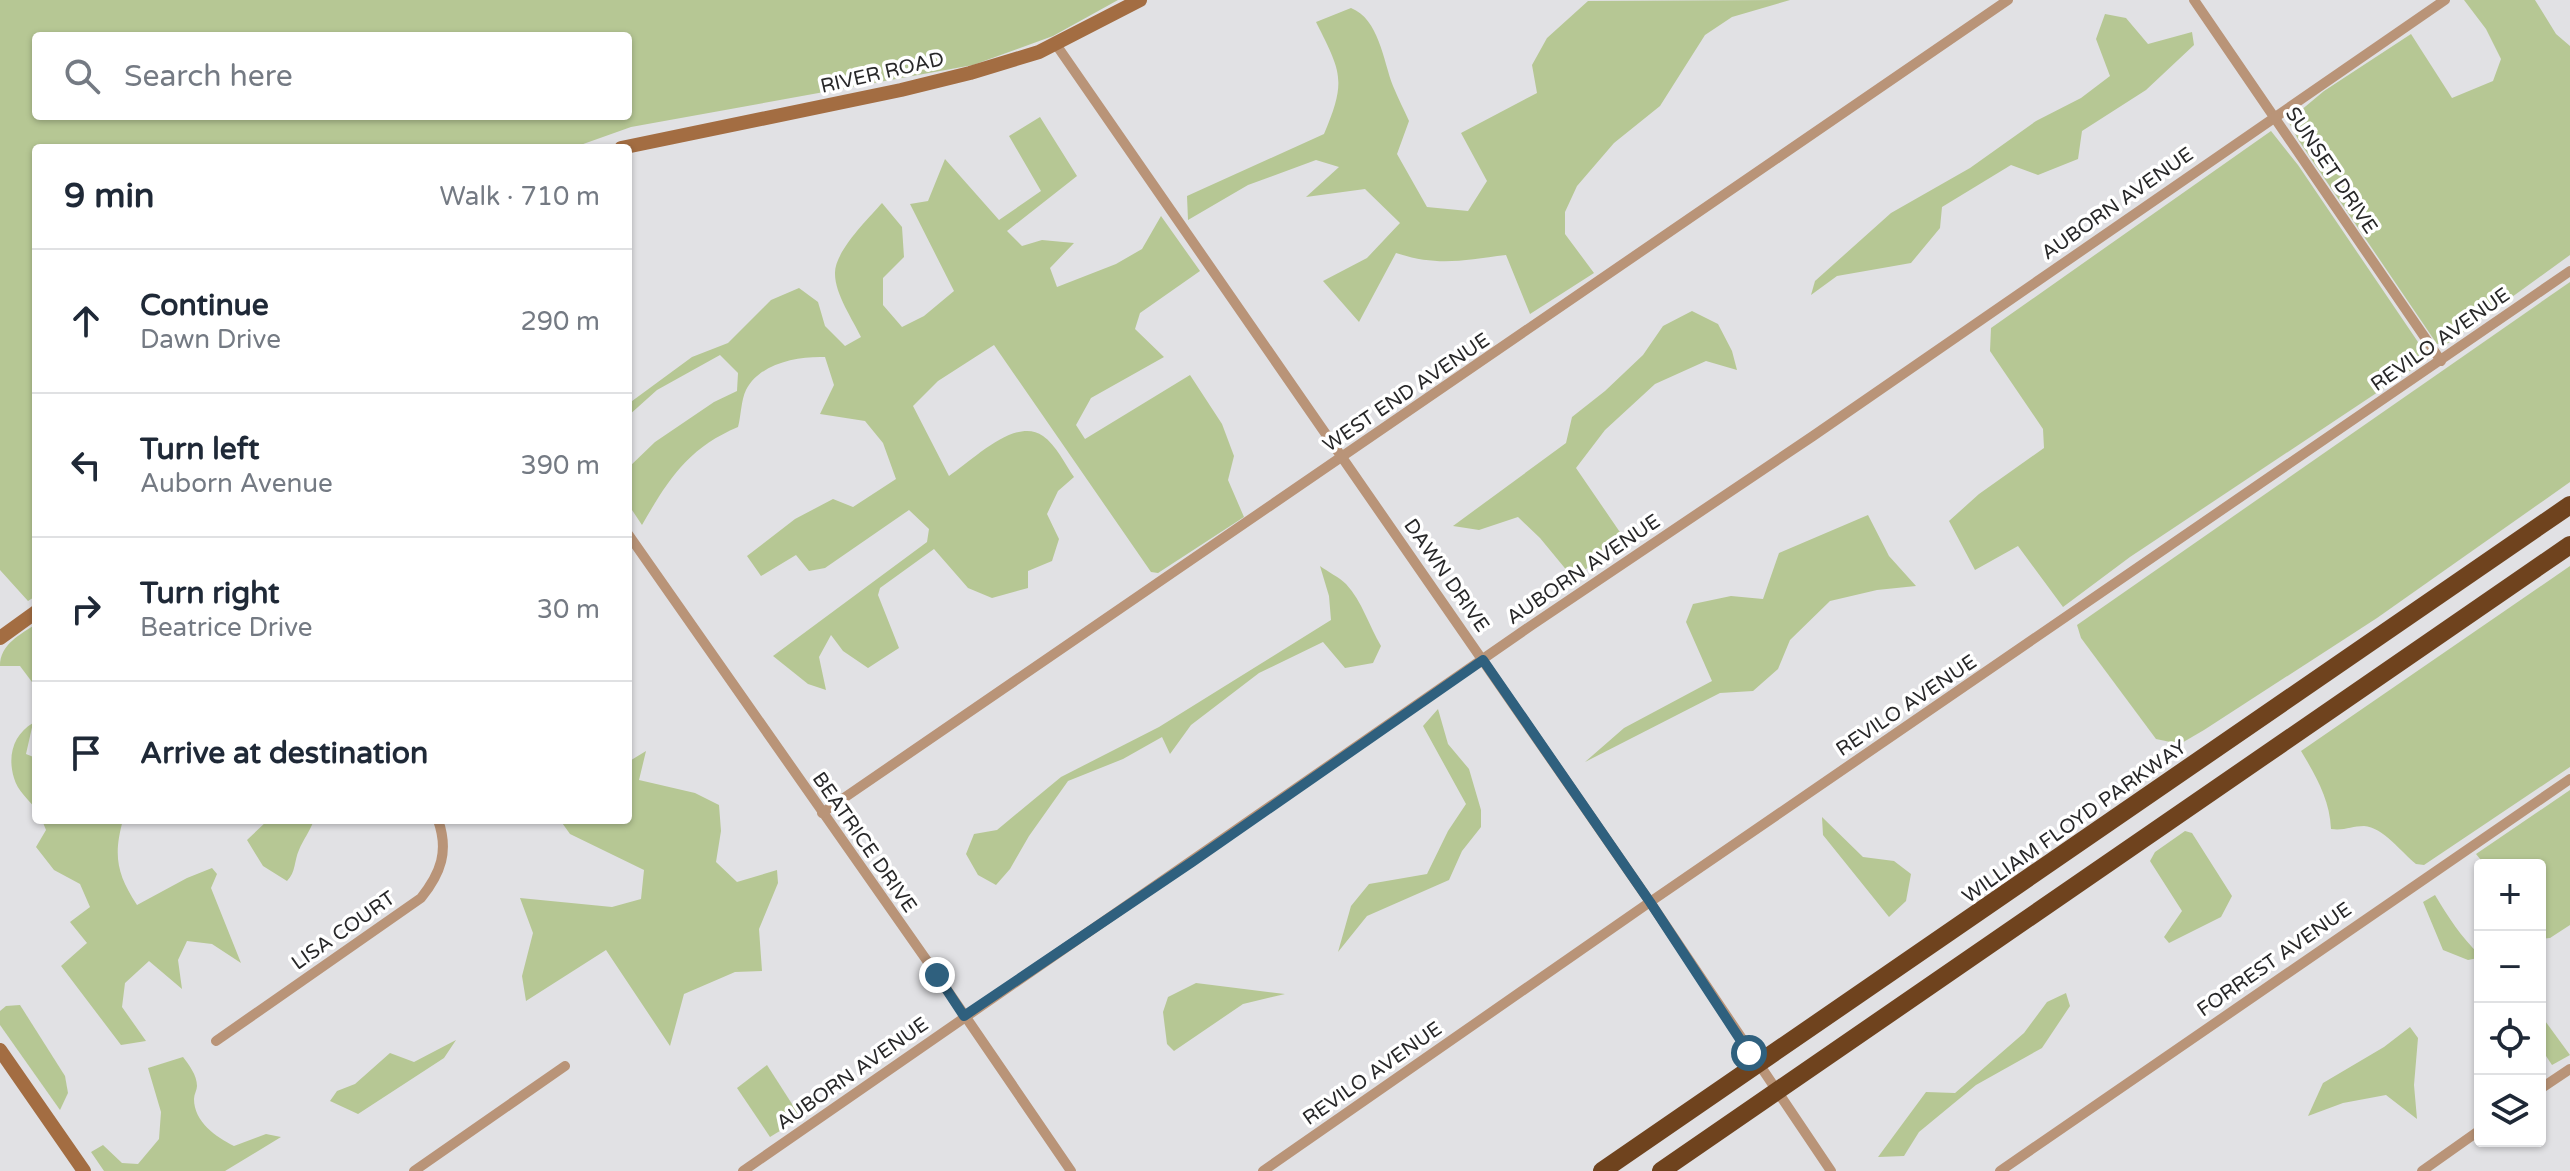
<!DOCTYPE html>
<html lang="en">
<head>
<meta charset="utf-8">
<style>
  body { margin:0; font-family:"Varela Round",sans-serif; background:#f2f2f3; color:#1f2937 }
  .controls { position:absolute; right:24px; bottom:24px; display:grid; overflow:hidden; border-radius:8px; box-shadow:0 2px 6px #0004 }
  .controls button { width:72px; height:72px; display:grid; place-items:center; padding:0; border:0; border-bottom:2px solid #e0e1e3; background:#fff; color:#1f2937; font:40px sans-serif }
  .stop { position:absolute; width:24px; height:24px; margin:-18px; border:6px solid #2f607e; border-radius:50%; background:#fff }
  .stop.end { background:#2f607e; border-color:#fff; box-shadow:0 2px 8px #0008 }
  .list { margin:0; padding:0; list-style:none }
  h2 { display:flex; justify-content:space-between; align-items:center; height:104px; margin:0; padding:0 32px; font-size:34px }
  h2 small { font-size:26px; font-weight:400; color:#747a83 }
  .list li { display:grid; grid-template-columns:52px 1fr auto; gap:24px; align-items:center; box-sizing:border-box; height:144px; padding:0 32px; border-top:2px solid #e0e1e3 }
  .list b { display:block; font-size:30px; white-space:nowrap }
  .list p { margin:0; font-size:26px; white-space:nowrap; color:#747a83 }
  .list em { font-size:26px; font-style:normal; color:#747a83 }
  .icon { flex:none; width:44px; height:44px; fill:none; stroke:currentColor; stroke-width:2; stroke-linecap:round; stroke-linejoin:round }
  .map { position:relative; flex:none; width:2570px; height:1171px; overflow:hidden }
  .search { position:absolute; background:#fff; box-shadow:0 2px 6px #0004; left:32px; top:32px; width:600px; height:88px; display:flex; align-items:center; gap:20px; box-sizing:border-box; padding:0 28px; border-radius:8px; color:#747a83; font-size:30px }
  .panel { position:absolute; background:#fff; box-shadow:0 2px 6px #0004; left:32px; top:144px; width:600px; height:680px; border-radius:8px }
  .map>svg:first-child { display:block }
  .green { fill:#b6c794; fill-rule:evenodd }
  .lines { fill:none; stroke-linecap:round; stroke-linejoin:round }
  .street { stroke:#b99478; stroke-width:10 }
  .secondary { stroke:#a36d42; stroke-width:14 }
  .highway { stroke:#6f431e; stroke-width:18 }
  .route { stroke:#2f607e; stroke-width:10 }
  .labels { text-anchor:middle; stroke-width:7; stroke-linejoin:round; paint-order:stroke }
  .street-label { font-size:20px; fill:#282829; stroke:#fff }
</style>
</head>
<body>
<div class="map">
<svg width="2570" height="1171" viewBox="0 0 2570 1171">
  <rect width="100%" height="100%" fill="#e1e1e4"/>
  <!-- green -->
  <g class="green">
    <path d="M 0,0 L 1118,0 L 1053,36 L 973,65 L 631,127 L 572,148 L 36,148 L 36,596 L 28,601 L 0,570 ZM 36,36 L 628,36 L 628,116 L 36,116 Z"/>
    <path d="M 1790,0 L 1732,17 L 1705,35 L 1660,106 L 1614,143 L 1577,186 L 1565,212 L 1565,234 L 1594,273 L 1530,314 L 1506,255 C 1463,260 1439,267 1396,253 L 1359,322 L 1323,281 L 1367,258 L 1400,223 L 1365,189 L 1306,197 L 1339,167 L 1316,160 L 1248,185 L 1188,220 L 1187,196 L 1324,134 C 1347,80 1341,72 1316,22 L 1351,8 C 1379,19 1383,60 1393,86 C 1398,98 1404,110 1409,121 L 1397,154 L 1427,207 L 1468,211 L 1487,181 L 1461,133 L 1537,93 L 1532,65 L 1547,38 L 1588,1 Z"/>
    <polygon points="2464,0 2535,0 2556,34 2570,46 2570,255 2447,344 2437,344 2299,141 2288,121 2324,91 2411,34 2452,98 2493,81 2501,59 2486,29"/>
    <polygon points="2105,14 2126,18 2148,44 2192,32 2194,45 2146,90 2082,131 2078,159 2038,175 2011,165 1942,207 1940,228 1911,263 1837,276 1811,295 1815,281 1891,213 1970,168 2036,121 2081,98 2110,76 2096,39"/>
    <path d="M 1040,117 L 1077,176 L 1007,231 L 1022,246 L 1042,240 L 1074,243 L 1050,268 L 1057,287 L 1116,264 L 1142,249 L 1161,216 L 1200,271 L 1140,313 L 1135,329 L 1164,357 L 1091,398 L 1076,425 L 1085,439 L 1190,375 L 1222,424 L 1234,456 L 1228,480 L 1244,517 L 1158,573 L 1151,572 L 994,345 L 938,381 L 913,406 L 949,476 C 973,460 1016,416 1043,436 C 1056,445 1065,464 1074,477 L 1058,491 L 1047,514 L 1059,539 L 1052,561 L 1028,571 L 1028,588 L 992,598 L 968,588 L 934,549 L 880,588 L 878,595 L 899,648 L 868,668 L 843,651 L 831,635 L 819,657 L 826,690 L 808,684 L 773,656 L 927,542 L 929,529 L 909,510 L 825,568 L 809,571 L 796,555 L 761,576 L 747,556 L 795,519 L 833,499 L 853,507 L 896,479 L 883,443 L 865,421 L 820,414 L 834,385 L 825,357 C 798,356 760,363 746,390 C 741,400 741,416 738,427 C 688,448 668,480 642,525 L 628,504 L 628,468 L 655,442 L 714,402 L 737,391 L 738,373 L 720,355 L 657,390 L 628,416 L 628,404 L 692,357 L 728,343 L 771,300 L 799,288 L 818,302 L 825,326 L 845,346 L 861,337 C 853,320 835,294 835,274 C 834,252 868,219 882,203 L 902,227 L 904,257 L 883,278 L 883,305 L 902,327 L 924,316 L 954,291 L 910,204 L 928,201 L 945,159 L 999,220 L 1041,191 L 1009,136 Z"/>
    <polygon points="2271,131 2298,165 2418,342 2420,359 2411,370 2130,557 2063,607 2018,546 1975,570 1949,521 1979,494 2044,448 2043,429 1990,351 1991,328"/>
    <polygon points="2570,282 2570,482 2377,618 2204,730 2180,744 2156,739 2081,638 2077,625"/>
    <polygon points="1692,311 1718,324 1732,351 1737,370 1706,361 1655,384 1605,430 1576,468 1626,541 1573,578 1540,538 1518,517 1479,530 1453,526 1566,443 1572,417 1605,391 1643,355 1663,326"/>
    <polygon points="1868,515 1889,556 1916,586 1877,590 1830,601 1790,640 1778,669 1753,691 1720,693 1585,762 1624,728 1712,681 1686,622 1693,604 1731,596 1763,599 1779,553"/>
    <path d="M 1320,566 C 1328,572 1339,577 1346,584 C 1362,601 1369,626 1381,646 L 1373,663 L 1345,668 L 1323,642 L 1259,673 L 1191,725 L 1170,754 L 1162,737 L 1123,759 L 1068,781 L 1029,836 L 1010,869 L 996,885 L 978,875 L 966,854 L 974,834 L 997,830 L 1061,777 L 1159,727 L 1331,620 L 1329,596 Z"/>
    <path d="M 2570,566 L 2570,767 L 2424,865 L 2416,864 C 2402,853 2383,827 2364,826 C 2352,826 2344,831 2331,829 C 2330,800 2316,776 2301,751 Z"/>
    <path d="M 36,624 L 36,686 L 35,686 L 20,666 L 0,666 C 0,644 20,635 36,624 Z"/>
    <polygon points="1438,709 1448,744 1469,769 1481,810 1481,827 1462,851 1449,880 1367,916 1338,952 1351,906 1369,884 1427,874 1448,831 1466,804 1423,726"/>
    <path d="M 33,723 L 26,754 L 36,758 L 36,809 C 28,799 17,790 14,778 C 7,755 14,734 33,723 Z"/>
    <polygon points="646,751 639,780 695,793 719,805 721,831 716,862 737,882 777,870 778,883 759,929 762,971 735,972 684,994 670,1046 606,950 526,1001 522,976 533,933 520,898 612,907 641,899 644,870 570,834 560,820 628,820 628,762"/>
    <polygon points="2570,790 2570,925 2550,938 2540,939 2540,865 2485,865 2476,854"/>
    <polygon points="1822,817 1863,857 1894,861 1911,874 1906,901 1889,917 1823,835"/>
    <path d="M 42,820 L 123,820 C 113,856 117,874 137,905 L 187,878 L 212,868 L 217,874 L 211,888 L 241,963 L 212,944 L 187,941 L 178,960 L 182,989 L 149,961 L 125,983 L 122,1007 L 146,1041 L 121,1045 L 61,966 L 87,943 L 70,922 L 90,907 L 80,884 L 54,870 L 36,847 L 46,830 Z"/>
    <path d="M 268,820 L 314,820 C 310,831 303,840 299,850 C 294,861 296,872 287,881 L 263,866 L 247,840 Z"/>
    <polygon points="2185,831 2192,833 2232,896 2221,917 2169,943 2164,937 2182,911 2150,861 2155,852"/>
    <path d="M 2435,895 C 2449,918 2460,936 2480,955 L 2480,960 L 2478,958 L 2468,960 L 2443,950 L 2423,902 Z"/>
    <polygon points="1196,983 1285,994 1243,1004 1174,1051 1167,1044 1163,1012 1168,997"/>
    <polygon points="2066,993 2070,1006 2042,1048 1976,1085 1919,1132 1904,1156 1878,1157 1926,1092 1955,1093 2024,1033 2047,1002"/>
    <polygon points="20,1005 65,1076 68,1093 60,1110 0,1025 0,1011 6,1006"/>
    <polygon points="2540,1014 2570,1055 2552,1065 2540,1047"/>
    <polygon points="2410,1027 2418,1038 2414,1085 2417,1119 2386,1095 2343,1103 2308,1116 2323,1083 2384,1047"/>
    <polygon points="456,1040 444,1058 358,1114 330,1101 337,1091 355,1084 390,1053 414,1062"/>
    <path d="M 183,1057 C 189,1065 197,1075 197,1086 C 197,1090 194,1094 194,1099 C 194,1122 216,1137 234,1146 L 266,1134 L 281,1137 L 225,1171 L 104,1171 L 91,1152 L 103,1145 L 122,1163 L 138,1164 L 159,1139 L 161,1112 L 148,1068 Z"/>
    <polygon points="767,1065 801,1118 770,1137 737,1088"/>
  </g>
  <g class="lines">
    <!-- street -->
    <g class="street">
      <polyline points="2194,0 2441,361"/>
      <polyline points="1055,43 1650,902 1831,1171"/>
      <polyline points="628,534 937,975 1071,1171"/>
      <polyline points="822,813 2008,0"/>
      <path d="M 216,1041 L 421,898 C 441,873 449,851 438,820"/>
      <polyline points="2540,1089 2570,1069"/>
      <polyline points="414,1171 565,1066"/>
      <polyline points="743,1171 1532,625 1813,436 2445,0"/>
      <polyline points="1263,1171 1650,902 2570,271"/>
      <polyline points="2000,1171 2570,779"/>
      <polyline points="2422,1171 2480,1130"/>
    </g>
    <!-- secondary -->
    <g class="secondary">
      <polyline points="621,148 901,90 970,73 1039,52 1140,0"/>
      <polyline points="0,638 36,612"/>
      <polyline points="0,1050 84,1171"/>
    </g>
    <!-- highway -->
    <g class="highway">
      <polyline points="1602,1171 2570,505"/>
      <polyline points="1661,1171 2570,545"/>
    </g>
  </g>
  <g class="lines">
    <!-- route -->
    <polyline class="route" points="937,975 964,1016 1192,862 1483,660 1650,902 1749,1053"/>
  </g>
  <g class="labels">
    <!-- street labels -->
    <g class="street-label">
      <text transform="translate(882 72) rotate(-13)" y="7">RIVER ROAD</text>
      <text transform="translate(2332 170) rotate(56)" y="7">SUNSET DRIVE</text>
      <text transform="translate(2117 203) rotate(-35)" y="7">AUBORN AVENUE</text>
      <text transform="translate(2440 339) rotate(-35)" y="7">REVILO AVENUE</text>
      <text transform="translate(1406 392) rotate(-34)" y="7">WEST END AVENUE</text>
      <text transform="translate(1583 569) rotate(-34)" y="7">AUBORN AVENUE</text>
      <text transform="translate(1447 575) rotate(55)" y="7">DAWN DRIVE</text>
      <text transform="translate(1906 705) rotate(-34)" y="7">REVILO AVENUE</text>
      <text transform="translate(2074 821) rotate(-35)" y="7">WILLIAM FLOYD PARKWAY</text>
      <text transform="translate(865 842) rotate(55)" y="7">BEATRICE DRIVE</text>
      <text transform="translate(343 930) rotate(-35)" y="7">LISA COURT</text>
      <text transform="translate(2274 959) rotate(-35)" y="7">FORREST AVENUE</text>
      <text transform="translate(852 1073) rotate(-35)" y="7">AUBORN AVENUE</text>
      <text transform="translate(1372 1073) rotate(-35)" y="7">REVILO AVENUE</text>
    </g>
  </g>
</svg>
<div class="controls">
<button>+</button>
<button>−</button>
<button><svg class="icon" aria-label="locate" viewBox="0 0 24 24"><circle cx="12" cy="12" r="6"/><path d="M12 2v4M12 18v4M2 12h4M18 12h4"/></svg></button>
<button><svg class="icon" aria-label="layers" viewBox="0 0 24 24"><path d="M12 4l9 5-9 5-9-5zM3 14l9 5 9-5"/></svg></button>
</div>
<div class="stop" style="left:1749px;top:1053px"></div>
<div class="stop end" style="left:937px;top:975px"></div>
<div class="search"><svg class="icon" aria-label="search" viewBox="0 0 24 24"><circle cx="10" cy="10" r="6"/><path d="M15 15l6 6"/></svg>Search here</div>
<section class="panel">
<h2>9 min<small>Walk · 710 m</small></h2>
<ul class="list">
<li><svg class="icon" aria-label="ahead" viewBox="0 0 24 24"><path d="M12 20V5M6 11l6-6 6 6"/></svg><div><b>Continue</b><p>Dawn Drive</p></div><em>290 m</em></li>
<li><svg class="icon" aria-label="left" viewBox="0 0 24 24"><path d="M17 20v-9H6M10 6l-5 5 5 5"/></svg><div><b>Turn left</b><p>Auborn Avenue</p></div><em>390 m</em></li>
<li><svg class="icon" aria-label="right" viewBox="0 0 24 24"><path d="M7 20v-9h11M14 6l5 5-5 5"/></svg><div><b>Turn right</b><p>Beatrice Drive</p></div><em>30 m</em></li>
<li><svg class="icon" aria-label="arrive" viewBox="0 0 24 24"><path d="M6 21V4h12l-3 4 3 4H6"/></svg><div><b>Arrive at destination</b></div></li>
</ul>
</section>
</div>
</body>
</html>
